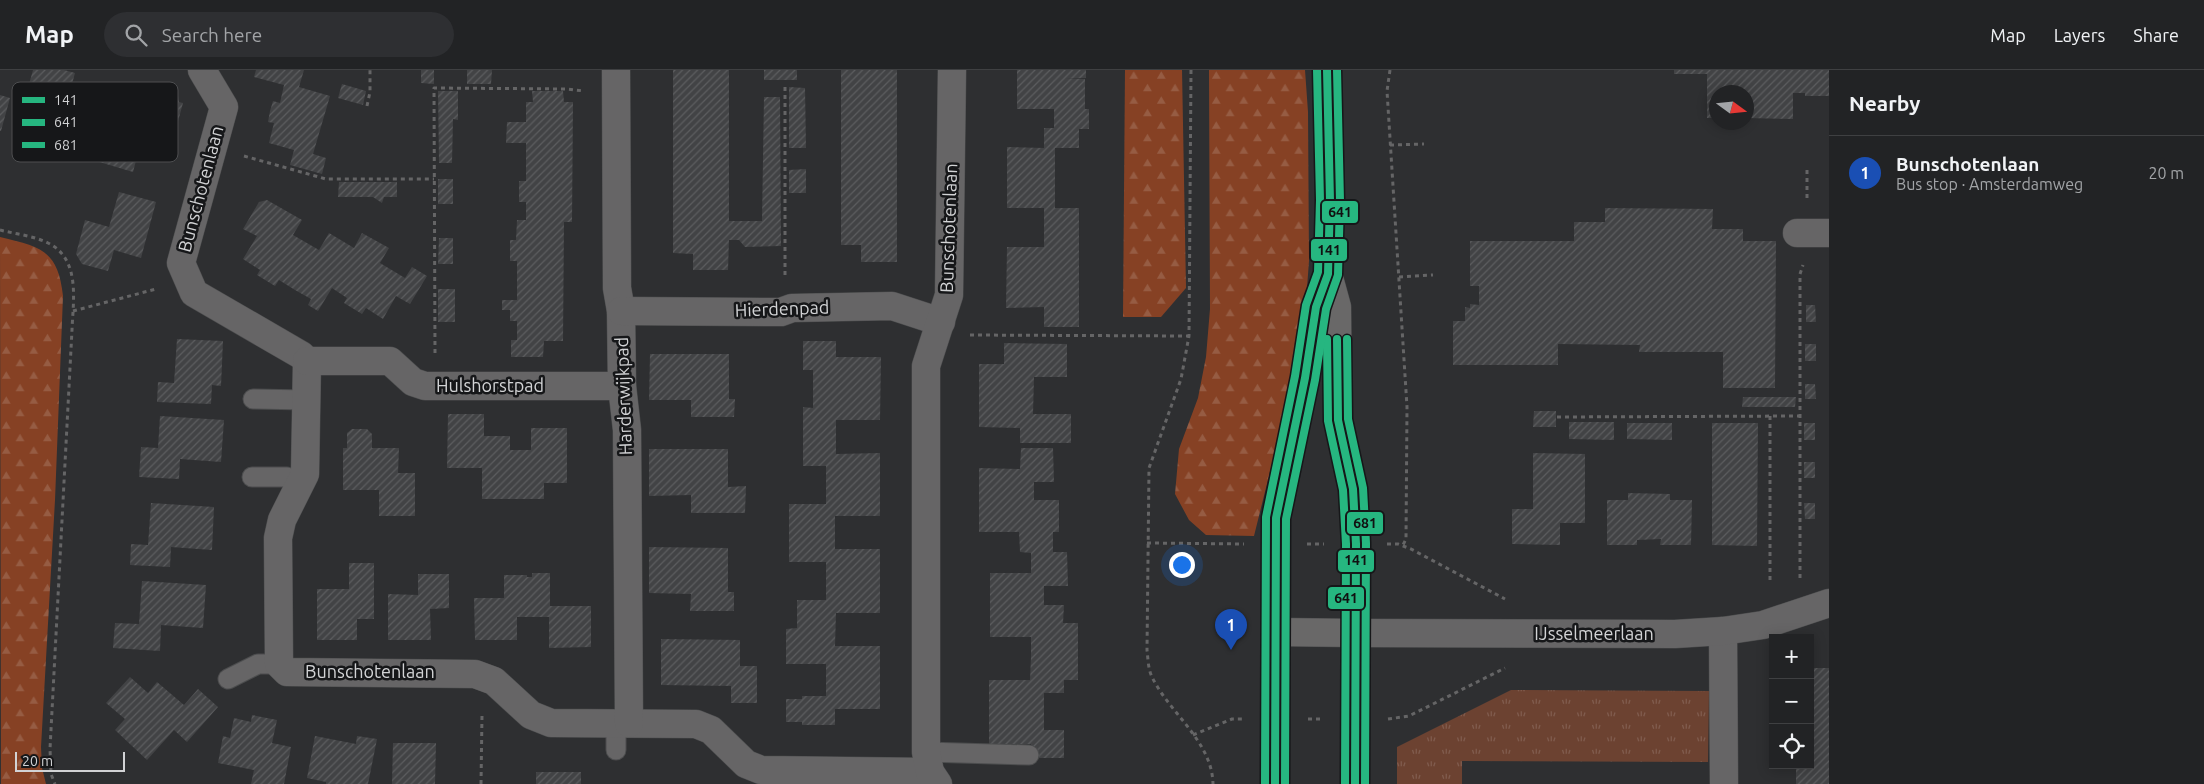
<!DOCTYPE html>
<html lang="en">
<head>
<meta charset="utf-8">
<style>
  body { margin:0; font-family:Ubuntu,sans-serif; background:#2e2f32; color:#f1f3f6 }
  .controls { position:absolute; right:15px; bottom:15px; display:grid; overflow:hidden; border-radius:0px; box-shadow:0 2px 12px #0003 }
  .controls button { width:45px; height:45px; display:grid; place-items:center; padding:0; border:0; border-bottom:1px solid #3f4042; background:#222325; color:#f1f3f6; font:25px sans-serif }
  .compass { position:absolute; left:1709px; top:15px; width:45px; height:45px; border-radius:50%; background:#222325; box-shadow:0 2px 12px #0003; rotate:105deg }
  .scale { position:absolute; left:15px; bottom:12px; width:110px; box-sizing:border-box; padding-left:5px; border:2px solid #d2d3d5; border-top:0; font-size:14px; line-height:18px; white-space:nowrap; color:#d2d3d5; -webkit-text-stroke:4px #161719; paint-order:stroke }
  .you { position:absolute; left:1181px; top:494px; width:18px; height:18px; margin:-12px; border:4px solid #fff; border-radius:50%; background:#1a73e8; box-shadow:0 0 0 8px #1a73e833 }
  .badge { display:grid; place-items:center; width:32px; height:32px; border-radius:50%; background:#db2777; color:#fff; font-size:16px; font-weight:700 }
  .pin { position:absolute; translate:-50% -41px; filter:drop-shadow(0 1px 2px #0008) }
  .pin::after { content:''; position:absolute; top:26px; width:18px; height:15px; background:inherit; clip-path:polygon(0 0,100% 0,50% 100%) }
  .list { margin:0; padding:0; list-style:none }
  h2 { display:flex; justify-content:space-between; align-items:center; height:65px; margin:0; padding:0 20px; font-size:21px }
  h2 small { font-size:16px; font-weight:400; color:#a2a4a7 }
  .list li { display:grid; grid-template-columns:32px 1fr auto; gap:15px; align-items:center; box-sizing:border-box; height:75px; padding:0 20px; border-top:1px solid #3f4042 }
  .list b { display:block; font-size:19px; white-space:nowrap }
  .list p { margin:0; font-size:16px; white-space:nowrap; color:#a2a4a7 }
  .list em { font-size:16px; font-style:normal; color:#a2a4a7 }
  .icon { flex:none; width:28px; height:28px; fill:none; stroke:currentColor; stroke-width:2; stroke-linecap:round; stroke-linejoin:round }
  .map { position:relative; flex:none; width:1829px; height:714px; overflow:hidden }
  header { display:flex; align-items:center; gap:30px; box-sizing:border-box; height:70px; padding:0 25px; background:#222325; border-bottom:1px solid #3f4042 }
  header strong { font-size:24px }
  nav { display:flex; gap:28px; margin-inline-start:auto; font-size:18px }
  .search { width:350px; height:45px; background:#2e2f32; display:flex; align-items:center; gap:12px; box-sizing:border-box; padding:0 18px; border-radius:28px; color:#a2a4a7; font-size:19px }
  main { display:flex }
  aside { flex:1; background:#222325 }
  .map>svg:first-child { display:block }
  .grass { fill:url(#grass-tufts) }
  .forest { fill:url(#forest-firs) }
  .building { fill:url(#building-hatch) }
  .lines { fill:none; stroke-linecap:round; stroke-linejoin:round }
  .lane-casing { stroke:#4c4d4e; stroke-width:21 }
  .street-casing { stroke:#4c4d4e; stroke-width:29 }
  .secondary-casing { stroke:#4c4d4e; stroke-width:29 }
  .path { stroke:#656566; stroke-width:3; stroke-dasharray:4 4; stroke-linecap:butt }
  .lane { stroke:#666566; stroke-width:19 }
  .street { stroke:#666566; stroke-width:28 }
  .secondary { stroke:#696868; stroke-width:28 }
  .bus-1-casing { stroke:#161719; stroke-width:11 }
  .bus-2-casing { stroke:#161719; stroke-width:11 }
  .bus-3-casing { stroke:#161719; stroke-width:11 }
  .bus-1 { stroke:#26b680; stroke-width:8 }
  .bus-2 { stroke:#26b680; stroke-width:8 }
  .bus-3 { stroke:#26b680; stroke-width:8 }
  .labels { text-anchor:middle; stroke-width:5; stroke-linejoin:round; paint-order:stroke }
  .street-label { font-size:18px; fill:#d2d3d5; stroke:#161719 }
  .key { fill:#161719; stroke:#4e4f51; stroke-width:1 }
  .key-label { font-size:14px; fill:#d2d3d5 }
  .line-badge { stroke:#161719; stroke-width:2 }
  .pale-badge-label { font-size:14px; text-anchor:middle; font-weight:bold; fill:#111 }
</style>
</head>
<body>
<header>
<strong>Map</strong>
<div class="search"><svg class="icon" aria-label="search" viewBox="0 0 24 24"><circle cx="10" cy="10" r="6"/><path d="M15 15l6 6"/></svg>Search here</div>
<nav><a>Map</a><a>Layers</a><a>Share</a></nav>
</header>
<main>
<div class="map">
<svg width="1829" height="714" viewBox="0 0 1829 714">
  <defs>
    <pattern id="grass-tufts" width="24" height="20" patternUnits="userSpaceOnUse" patternTransform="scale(1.25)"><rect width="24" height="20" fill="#6c4231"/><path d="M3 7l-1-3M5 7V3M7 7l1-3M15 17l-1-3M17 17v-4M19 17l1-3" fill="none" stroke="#805c4e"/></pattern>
    <pattern id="forest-firs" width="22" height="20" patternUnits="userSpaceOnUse" patternTransform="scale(1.25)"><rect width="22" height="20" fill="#864124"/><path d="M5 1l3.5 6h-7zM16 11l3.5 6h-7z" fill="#965c43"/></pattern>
    <pattern id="building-hatch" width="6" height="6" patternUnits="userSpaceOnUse" patternTransform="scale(1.25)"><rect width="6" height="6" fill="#424345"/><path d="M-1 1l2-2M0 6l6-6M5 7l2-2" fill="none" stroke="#5c5d5f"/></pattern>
  </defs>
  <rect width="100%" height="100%" fill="#2e2f31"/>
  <!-- grass -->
  <polygon class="grass" points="1511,620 1709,621 1708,692 1462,691 1462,714 1397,714 1397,677"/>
  <!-- forest -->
  <g class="forest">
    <polygon points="1125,0 1182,0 1186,218 1161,247 1123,247"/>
    <polygon points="1209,0 1305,0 1308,42 1309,191 1305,245 1295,301 1254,466 1206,465 1189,450 1175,424 1179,379 1198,328 1206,287 1210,239"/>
    <path d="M 0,167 C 41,177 58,180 63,226 L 55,430 L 41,677 L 42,698 L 46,714 L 1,714 Z"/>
  </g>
  <!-- building -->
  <g class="building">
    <polygon points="33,0 64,0 75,3 64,43 82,48 72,88 35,77 32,72 36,55 19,50"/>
    <polygon points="256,0 304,0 299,17 330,26 313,84 326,88 322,104 290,95 294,80 269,73 274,53 268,52 270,41 273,31 280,33 284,15 254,7"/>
    <polygon points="421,0 434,0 434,14 421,13"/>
    <polygon points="467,0 492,0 491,14 467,14"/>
    <polygon points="673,0 729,0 729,151 762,151 764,27 780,27 781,176 745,177 739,170 729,170 728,200 693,200 693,184 673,183"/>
    <rect x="764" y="0" width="33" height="10"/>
    <polygon points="841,0 897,0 897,192 861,192 861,175 841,175"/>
    <polygon points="1017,0 1086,0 1086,8 1065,9 1085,9 1085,39 1089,39 1089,59 1079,59 1079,78 1055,78 1055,138 1079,138 1079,257 1044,257 1044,237 1006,238 1007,177 1044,177 1044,138 1007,138 1007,77 1044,78 1044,58 1054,58 1054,39 1017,39"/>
    <polygon points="1674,0 1829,0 1829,26 1805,26 1805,23 1793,23 1793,49 1746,48 1746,22 1716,22 1716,48 1707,48 1707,4 1674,4"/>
    <polygon points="342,14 366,21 363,35 338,28"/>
    <polygon points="789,17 805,18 806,78 789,78"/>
    <polygon points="438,21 458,21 458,50 453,49 452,93 439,93"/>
    <polygon points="532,21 563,21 564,32 573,32 572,152 564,152 563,271 544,271 543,287 511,287 511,270 517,270 517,251 510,251 510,240 502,240 502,230 517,230 517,191 510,191 510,170 516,170 517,150 526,150 526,132 519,132 519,111 526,111 526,73 506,73 507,52 526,52 526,32 533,32"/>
    <polygon points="144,22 160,26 164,22 178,26 179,32 183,33 167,91 138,83 133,102 96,91 106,57 118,60 120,55 125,52 135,54"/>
    <polygon points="0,25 10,28 1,61 0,61"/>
    <polygon points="806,99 806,123 789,123 789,100"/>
    <rect x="438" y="109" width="15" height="25"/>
    <polygon points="339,112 397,112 397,127 384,127 382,133 373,127 338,127"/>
    <polygon points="119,122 156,132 141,188 114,180 108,201 82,194 76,184 85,150 109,157"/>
    <polygon points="267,130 302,150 293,165 319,180 329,163 354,178 362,163 389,178 380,193 405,208 412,197 427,206 410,234 396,226 383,249 366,238 362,244 344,233 347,228 332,218 318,241 308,235 311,229 295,220 279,210 275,216 257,205 260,200 243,189 257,166 243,159 259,132"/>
    <polygon points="1605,138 1713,139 1712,159 1743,159 1743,171 1776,171 1775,318 1723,318 1723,282 1639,282 1640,275 1558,274 1558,295 1453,295 1453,251 1465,251 1465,237 1470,238 1470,234 1479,235 1479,216 1470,216 1470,171 1574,171 1574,152 1605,152"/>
    <polygon points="439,168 453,168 453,194 438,194"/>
    <rect x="438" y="219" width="17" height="33"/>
    <polygon points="1806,235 1815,235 1816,252 1806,252"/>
    <polygon points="177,269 223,271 221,316 212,315 211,334 157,332 158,312 174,313"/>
    <polygon points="803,271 836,271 836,287 881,287 880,350 836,350 836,384 880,383 880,446 835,446 835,479 880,479 880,543 836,543 835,576 880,576 880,639 835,639 835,655 802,655 802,652 786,652 786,629 802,629 802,626 826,626 826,594 786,594 786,559 797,558 797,530 826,530 826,492 789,492 789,434 826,434 826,396 803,396 803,337 813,338 813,300 803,300"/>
    <polygon points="1004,273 1067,274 1067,307 1034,307 1033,344 1071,344 1071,373 1020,373 1020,358 979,357 979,294 1004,294"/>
    <rect x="1805" y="274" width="11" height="17"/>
    <polygon points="650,284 729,284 729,329 735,329 734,347 691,347 691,330 649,330"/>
    <polygon points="1805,314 1815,314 1816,329 1805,329"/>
    <polygon points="1743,327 1796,327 1795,337 1742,337"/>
    <polygon points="1534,341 1556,341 1556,357 1533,357"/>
    <polygon points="448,344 484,344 484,366 510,366 510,380 531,380 531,358 567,358 567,413 544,413 544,429 482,429 482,398 447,398"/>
    <polygon points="160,346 224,350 221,392 180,389 179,409 139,407 141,377 158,378"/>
    <polygon points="1569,352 1614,352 1614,370 1569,369"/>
    <polygon points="1627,353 1672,353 1672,370 1627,369"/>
    <polygon points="1712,353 1758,353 1757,476 1712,475"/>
    <rect x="1804" y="353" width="11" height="17"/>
    <polygon points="352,359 367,359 372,364 372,378 399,378 398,403 415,403 415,446 379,446 379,420 343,420 343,378 347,378 347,363"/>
    <polygon points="1021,378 1053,378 1054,412 1034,412 1034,430 1059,430 1059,462 1053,462 1053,482 1067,482 1068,516 1044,516 1044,535 1064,535 1063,553 1078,553 1078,610 1064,610 1064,623 1044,623 1044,660 1064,660 1064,688 1031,688 1031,674 989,674 989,610 1030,610 1031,587 1031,567 990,567 990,503 1031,503 1031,483 1020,482 1019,462 979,462 979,398 1020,399"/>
    <polygon points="649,379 728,379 728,417 746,416 745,443 691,443 691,425 649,426"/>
    <polygon points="1533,383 1585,384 1585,453 1560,453 1560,475 1512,474 1512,439 1533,439"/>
    <rect x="1804" y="392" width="11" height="16"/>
    <polygon points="1628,423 1670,424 1670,430 1692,430 1691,475 1660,475 1661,469 1637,470 1637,475 1607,475 1607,430 1628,430"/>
    <polygon points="151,433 214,437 212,480 171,477 170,497 130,495 131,474 148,475"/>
    <polygon points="1804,433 1815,433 1815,449 1805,449"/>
    <polygon points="649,477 728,478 728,522 734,522 734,541 690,541 691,524 649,523"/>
    <polygon points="349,493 374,493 374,549 357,549 357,570 317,570 317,519 349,519"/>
    <polygon points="532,503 550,503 550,536 591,536 591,577 549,578 549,547 517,547 517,570 475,570 474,528 504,528 504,505 527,505 527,507 532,507"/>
    <polygon points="418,504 449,504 449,538 430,539 431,570 388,570 388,524 418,525"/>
    <polygon points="142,511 206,515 203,558 161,555 160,581 113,578 115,553 139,554"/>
    <polygon points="661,569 740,570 740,596 757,596 757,633 731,633 731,616 661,615"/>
    <polygon points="1810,598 1829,598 1829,714 1796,714 1796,695 1810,695"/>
    <polygon points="130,607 148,623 157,612 184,635 198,619 218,637 187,672 174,660 147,690 115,660 125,649 106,633"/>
    <polygon points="252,645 277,650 272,673 291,677 284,714 251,714 254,700 218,693 223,666 230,668 234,648 251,652"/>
    <polygon points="315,666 356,674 357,666 377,669 368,714 326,714 326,712 307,708"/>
    <polygon points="393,673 436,673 435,714 392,714"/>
    <rect x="536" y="702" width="45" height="12"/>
  </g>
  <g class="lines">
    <defs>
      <g id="lane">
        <polyline points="253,329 307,330"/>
        <polyline points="252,407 287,407 302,413"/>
        <polyline points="228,609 258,594 279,594"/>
        <polyline points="616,653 616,680"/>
        <polyline points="926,682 1029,685"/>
      </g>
      <g id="street">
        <polyline points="202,0 224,37 181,193 194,223 301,285 307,291 305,404 282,450 278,468 279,594 287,602 475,604 494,611 531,645 551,653 696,654 711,660 746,694 761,700 930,702"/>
        <polyline points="616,0 617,218 621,241 622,316 627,360 629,653"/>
        <polyline points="1797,163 1829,163"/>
        <polyline points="621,241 781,242 792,238 892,236 941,252"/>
        <polyline points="307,291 390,291 413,312 425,316 622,316"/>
        <polyline points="1723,561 1724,714"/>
        <polyline points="1356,563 1675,564 1723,561 1763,555 1829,533"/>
        <polyline points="938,714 930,702 926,682 926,296 949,225 952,0"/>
      </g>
      <g id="secondary">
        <polyline points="1327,0 1330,130 1328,204 1337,237 1338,350 1353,419 1356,474 1355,714"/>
        <polyline points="1276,562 1356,563"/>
        <polyline points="1275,714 1276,448 1305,308 1316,237 1328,204"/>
      </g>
    </defs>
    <!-- lane casing -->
    <use href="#lane" class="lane-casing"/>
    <!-- street casing -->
    <use href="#street" class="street-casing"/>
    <!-- secondary casing -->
    <use href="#secondary" class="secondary-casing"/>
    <!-- path -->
    <g class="path">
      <path d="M 1191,0 L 1189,266 L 1181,309 L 1149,398 L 1147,580 C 1148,588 1148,599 1152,607 C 1170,644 1212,671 1213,714"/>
      <polyline points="1390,0 1387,21 1407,337 1406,469 1403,475"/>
      <polyline points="785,17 785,207"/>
      <polyline points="367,36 370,22 370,0"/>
      <polyline points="1390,75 1424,74"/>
      <polyline points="244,86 326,109 434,109"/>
      <polyline points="1807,100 1807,132"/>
      <path d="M 0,160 C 16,164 34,166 48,173 C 81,189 73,231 72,260 L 50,679 L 51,704 L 55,714"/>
      <polyline points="1399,207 1433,205"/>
      <polyline points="73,241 156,219"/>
      <polyline points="970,265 1189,266"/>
      <polyline points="435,283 434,18 567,19 584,21"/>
      <polyline points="1770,346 1770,514"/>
      <polyline points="1557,347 1799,346"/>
      <polyline points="1147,473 1244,474"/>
      <polyline points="1307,474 1324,474"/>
      <polyline points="1387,474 1398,474 1411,479 1505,529"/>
      <polyline points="1800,508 1800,204 1803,195"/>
      <polyline points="1308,649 1322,649"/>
      <polyline points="1388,649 1409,646 1505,598"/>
      <polyline points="1193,665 1232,649 1242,649"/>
      <polyline points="481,714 482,645"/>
    </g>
    <!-- lane -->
    <use href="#lane" class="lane"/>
    <!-- street -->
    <use href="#street" class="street"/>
    <!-- secondary -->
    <use href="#secondary" class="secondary"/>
    <defs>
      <g id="bus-1">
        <polyline points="1337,269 1338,350 1353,419 1356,474 1355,714"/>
        <polyline points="1275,714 1276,448 1305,308 1316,237 1328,204 1330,130 1327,0"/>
      </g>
      <g id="bus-2">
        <polyline points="1327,269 1328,351 1343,420 1346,474 1345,714"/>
        <polyline points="1285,714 1286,449 1315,310 1326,239 1338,205 1340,130 1337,0"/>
      </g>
      <g id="bus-3">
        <polyline points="1347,269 1348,349 1363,418 1366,473 1365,714"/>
        <polyline points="1265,714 1266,447 1295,306 1306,235 1318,202 1320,130 1317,0"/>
      </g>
    </defs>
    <!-- bus-1 casing -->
    <use href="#bus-1" class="bus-1-casing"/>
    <!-- bus-2 casing -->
    <use href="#bus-2" class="bus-2-casing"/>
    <!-- bus-3 casing -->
    <use href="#bus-3" class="bus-3-casing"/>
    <!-- bus-1 -->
    <use href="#bus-1" class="bus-1"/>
    <!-- bus-2 -->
    <use href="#bus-2" class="bus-2"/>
    <!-- bus-3 -->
    <use href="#bus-3" class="bus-3"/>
  </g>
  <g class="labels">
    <!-- street labels -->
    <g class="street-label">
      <text transform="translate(201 119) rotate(-75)" y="6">Bunschotenlaan</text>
      <text transform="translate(949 158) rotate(-88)" y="6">Bunschotenlaan</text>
      <text transform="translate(782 239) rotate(-2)" y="6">Hierdenpad</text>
      <text x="490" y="322">Hulshorstpad</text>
      <text transform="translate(624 326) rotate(-92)" y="6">Harderwijkpad</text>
      <text x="1594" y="570">IJsselmeerlaan</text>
      <text x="370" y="608">Bunschotenlaan</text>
    </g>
  </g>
  <!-- legend -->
  <rect x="12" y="12" width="166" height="80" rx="8" class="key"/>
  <rect x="22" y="27" width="23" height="6" fill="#26b680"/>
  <rect x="22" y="49" width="23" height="7" fill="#26b680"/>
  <rect x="22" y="72" width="23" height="6" fill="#26b680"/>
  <g class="key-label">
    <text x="54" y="35">141</text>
    <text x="54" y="57">641</text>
    <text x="54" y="80">681</text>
  </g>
  <g class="line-badge">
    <rect x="1321" y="130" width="38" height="24" rx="5" fill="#26b680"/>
    <rect x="1310" y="168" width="38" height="24" rx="5" fill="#26b680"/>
    <rect x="1346" y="441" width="38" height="24" rx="5" fill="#26b680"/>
    <rect x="1337" y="479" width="38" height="24" rx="5" fill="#26b680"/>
    <rect x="1327" y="516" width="38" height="24" rx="5" fill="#26b680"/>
  </g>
  <g class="pale-badge-label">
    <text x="1340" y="147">641</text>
    <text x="1329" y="185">141</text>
    <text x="1365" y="458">681</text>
    <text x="1356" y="495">141</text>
    <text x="1346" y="533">641</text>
  </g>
</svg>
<div class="controls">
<button>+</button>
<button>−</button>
<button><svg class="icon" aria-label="locate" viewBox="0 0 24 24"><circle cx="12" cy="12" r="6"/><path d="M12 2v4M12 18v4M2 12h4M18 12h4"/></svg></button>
</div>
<svg class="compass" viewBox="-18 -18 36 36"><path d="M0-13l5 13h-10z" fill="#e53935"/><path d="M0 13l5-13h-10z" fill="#a2a4a7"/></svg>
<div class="scale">20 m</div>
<div class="you"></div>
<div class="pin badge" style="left:1231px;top:580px;background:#1a4fb4">1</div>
</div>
<aside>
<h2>Nearby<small></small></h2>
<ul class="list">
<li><span class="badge" style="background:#1a4fb4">1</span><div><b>Bunschotenlaan</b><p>Bus stop · Amsterdamweg</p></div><em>20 m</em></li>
</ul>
</aside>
</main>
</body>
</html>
